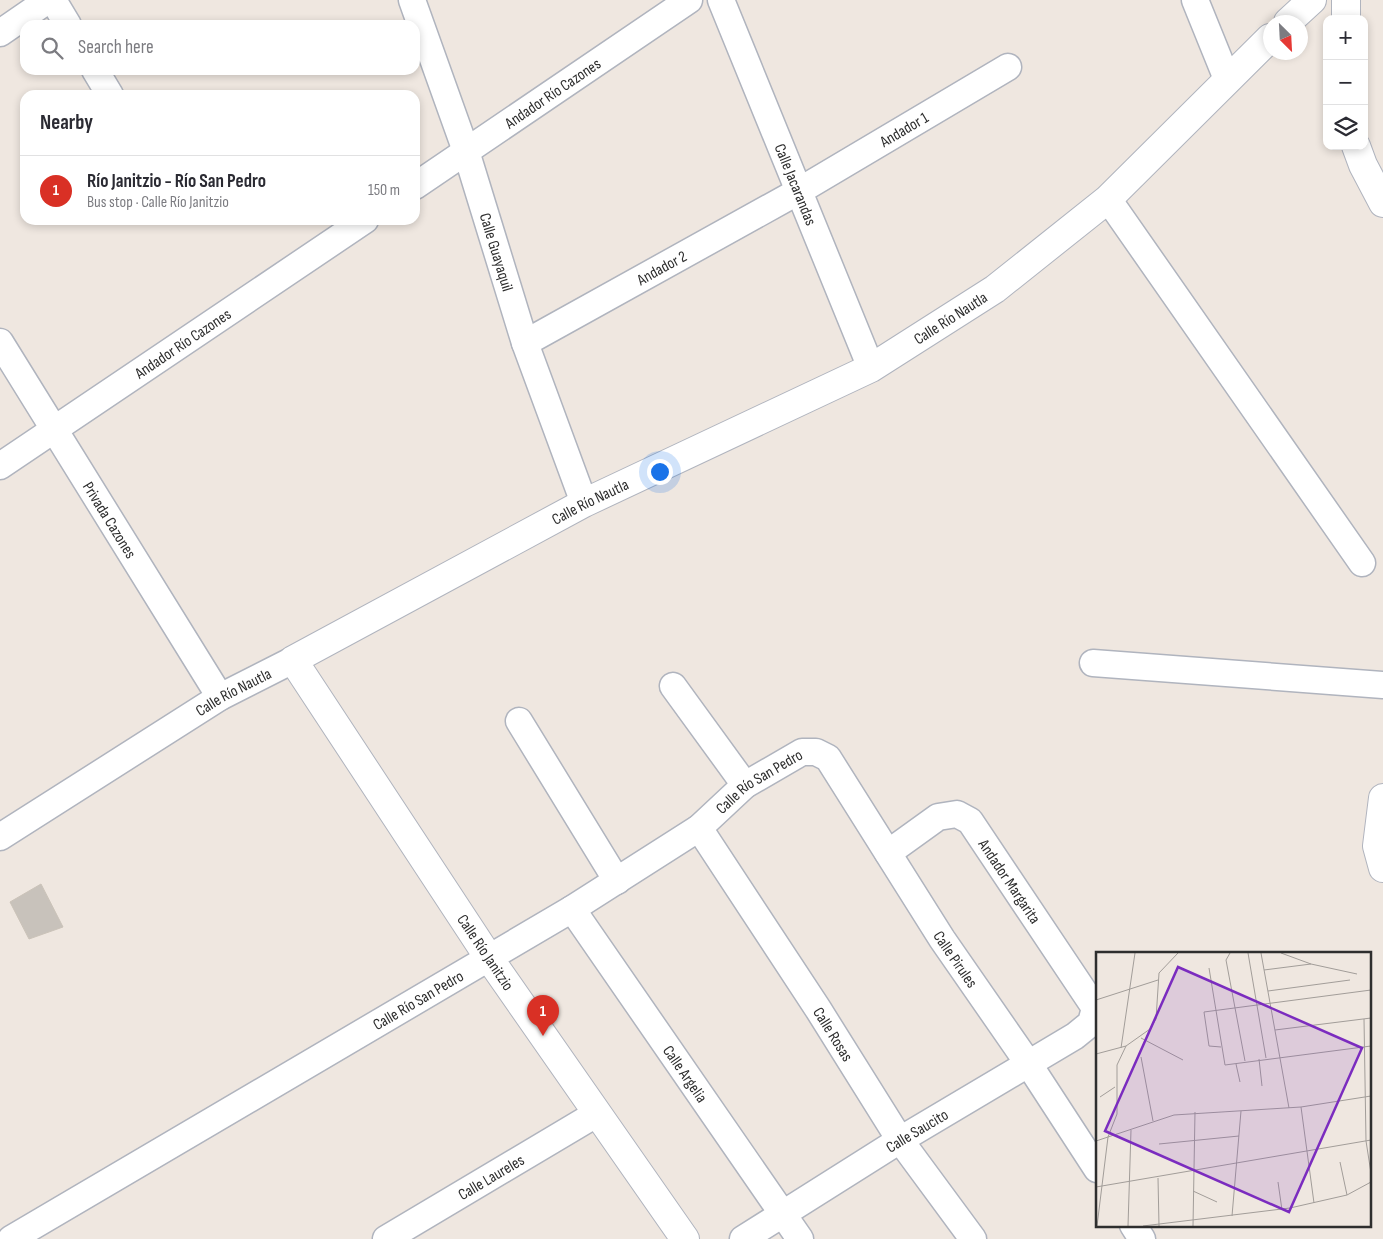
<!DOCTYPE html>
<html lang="en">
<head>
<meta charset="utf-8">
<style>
  body { margin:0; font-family:"Sofia Sans Condensed",sans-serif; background:#f2f2f3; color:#2b2b33 }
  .controls { position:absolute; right:15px; top:15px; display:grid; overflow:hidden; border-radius:10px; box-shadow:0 2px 8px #0003 }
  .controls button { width:45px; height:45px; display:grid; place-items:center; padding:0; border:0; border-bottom:1px solid #e1e1e2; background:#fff; color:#2b2b33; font:25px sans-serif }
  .compass { position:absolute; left:1263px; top:15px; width:45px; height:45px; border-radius:50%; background:#fff; box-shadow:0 2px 8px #0003; rotate:156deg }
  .you { position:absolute; left:659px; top:471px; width:18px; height:18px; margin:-12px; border:4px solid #fff; border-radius:50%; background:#1a73e8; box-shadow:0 0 0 8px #1a73e833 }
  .badge { display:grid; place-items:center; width:32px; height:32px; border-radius:50%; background:#d93025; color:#fff; font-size:16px; font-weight:700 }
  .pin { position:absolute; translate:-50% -41px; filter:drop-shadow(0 1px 2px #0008) }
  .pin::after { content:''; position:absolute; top:26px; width:18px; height:15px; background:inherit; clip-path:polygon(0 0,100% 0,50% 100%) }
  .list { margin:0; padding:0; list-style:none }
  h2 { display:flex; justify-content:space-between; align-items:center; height:65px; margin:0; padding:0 20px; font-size:21px }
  h2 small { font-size:16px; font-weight:400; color:#7c7c81 }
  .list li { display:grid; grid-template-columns:32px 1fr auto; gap:15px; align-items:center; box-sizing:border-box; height:70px; padding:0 20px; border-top:1px solid #e1e1e2 }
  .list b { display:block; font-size:19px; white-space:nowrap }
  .list p { margin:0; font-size:16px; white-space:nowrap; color:#7c7c81 }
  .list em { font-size:16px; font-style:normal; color:#7c7c81 }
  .icon { flex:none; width:28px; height:28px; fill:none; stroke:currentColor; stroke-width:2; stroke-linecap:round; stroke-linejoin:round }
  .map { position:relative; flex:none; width:1383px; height:1239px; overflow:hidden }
  .search { position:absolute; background:#fff; box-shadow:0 2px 8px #0003; left:20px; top:20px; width:400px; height:55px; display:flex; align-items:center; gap:12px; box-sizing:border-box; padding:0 18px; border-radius:15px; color:#7c7c81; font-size:19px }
  .panel { position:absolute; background:#fff; box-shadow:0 2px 8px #0003; left:20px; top:90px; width:400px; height:135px; border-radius:15px }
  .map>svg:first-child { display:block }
  .building { fill:#c8c2bb; stroke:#cbc3b9 }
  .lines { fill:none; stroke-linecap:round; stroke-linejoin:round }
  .minor-casing { stroke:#b0b4be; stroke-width:29 }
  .tertiary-casing { stroke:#b0b4be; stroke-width:30 }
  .minor { stroke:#fff; stroke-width:26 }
  .tertiary { stroke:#fff; stroke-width:28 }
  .labels { text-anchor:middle; stroke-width:4.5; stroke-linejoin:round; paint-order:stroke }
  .street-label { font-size:16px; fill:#2e2e2e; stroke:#fff }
  .inset-road { fill:none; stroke:#a29d99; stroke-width:1 }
  .view { fill:#7b2cbf; fill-opacity:0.15; stroke:#7b2cbf; stroke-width:2.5 }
  .inset-edge { fill:none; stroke:#2e2e2e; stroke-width:2.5 }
</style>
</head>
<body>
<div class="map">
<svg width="1383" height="1239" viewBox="0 0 1383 1239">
  <rect width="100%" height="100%" fill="#efe7e0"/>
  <!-- building -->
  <polygon class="building" points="41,884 63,927 29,939 10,902"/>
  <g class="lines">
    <defs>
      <g id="minor">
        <polyline points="53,0 68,25"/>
        <path id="s1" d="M 412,0 L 466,151 L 525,343 L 584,503"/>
        <path id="s2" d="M 721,0 L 871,368"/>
        <polyline points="1195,0 1227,79"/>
        <polyline points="0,33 48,0"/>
        <polyline points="95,70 110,95"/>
        <path id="s3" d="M 415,186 L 689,0"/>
        <polyline points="1108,199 1362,563"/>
        <path id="s4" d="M 0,342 L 220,697"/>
        <path id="s5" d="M 525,343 L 799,191 L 1008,67"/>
        <path id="s6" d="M 0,466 L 365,220"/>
        <polyline points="1093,663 1383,685"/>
        <polyline points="673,686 745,785"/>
        <polyline points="519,721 617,881"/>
        <path id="s7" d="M 699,828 L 818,1009 L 900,1140 L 973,1239"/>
        <path id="s8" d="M 0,837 L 220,697 L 293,660"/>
        <path id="s9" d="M 572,909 L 800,1239"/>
        <polyline points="1133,1225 1142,1239"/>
        <path id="s10" d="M 11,1239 L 572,909 L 699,828 L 745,785 L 802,752 L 816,752 L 828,758 L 942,939 L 1028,1063 L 1097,1169"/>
        <path id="s11" d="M 386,1239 L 596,1114"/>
        <path id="s12" d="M 743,1239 L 900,1140 L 1075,1036 L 1091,1023 L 1095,1008 L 970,821 L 957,814 L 938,817 L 888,853"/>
      </g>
      <g id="tertiary">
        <polyline points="1346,19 1346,0"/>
        <polyline points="1288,22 1312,0"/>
        <polyline points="1356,146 1363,165 1383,203"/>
        <polyline points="1383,798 1377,846 1383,868"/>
        <path id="s13" d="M 685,1239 L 489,958 L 293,660 L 584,503 L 871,368 L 995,289 L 1108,199 L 1270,38"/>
      </g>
    </defs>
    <!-- minor casing -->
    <use href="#minor" class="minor-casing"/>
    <!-- tertiary casing -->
    <use href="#tertiary" class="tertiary-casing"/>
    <!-- minor -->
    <use href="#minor" class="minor"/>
    <!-- tertiary -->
    <use href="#tertiary" class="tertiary"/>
  </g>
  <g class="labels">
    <!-- street labels -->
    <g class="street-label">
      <text dy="6" stroke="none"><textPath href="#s3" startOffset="166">Andador Río Cazones</textPath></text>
      <text dy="6" stroke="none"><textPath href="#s5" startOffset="435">Andador 1</textPath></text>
      <text dy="6" stroke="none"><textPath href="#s2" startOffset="199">Calle Jacarandas</textPath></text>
      <text dy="6" stroke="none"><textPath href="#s1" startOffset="266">Calle Guayaquil</textPath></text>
      <text dy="6" stroke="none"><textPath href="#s5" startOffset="156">Andador 2</textPath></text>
      <text dy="6" stroke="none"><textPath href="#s13" startOffset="1441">Calle Río Nautla</textPath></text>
      <text dy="6" stroke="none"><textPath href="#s6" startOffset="220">Andador Río Cazones</textPath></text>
      <text dy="6" stroke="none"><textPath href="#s13" startOffset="1036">Calle Río Nautla</textPath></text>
      <text dy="6" stroke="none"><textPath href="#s4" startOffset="209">Privada Cazones</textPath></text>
      <text dy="6" stroke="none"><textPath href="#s8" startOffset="275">Calle Río Nautla</textPath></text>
      <text dy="6" stroke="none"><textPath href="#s10" startOffset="878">Calle Río San Pedro</textPath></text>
      <text transform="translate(1010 881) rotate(56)" y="6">Andador Margarita</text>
      <text transform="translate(486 952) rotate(56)" y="6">Calle Río Janitzio</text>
      <text dy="6" stroke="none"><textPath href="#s10" startOffset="1196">Calle Pirules</textPath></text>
      <text dy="6" stroke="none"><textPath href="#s10" startOffset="472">Calle Río San Pedro</textPath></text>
      <text dy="6" stroke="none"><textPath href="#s7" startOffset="246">Calle Rosas</textPath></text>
      <text dy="6" stroke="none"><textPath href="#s9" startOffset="200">Calle Argelia</textPath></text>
      <text dy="6" stroke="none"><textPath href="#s12" startOffset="205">Calle Saucito</textPath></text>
      <text dy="6" stroke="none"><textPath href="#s11" startOffset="122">Calle Laureles</textPath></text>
    </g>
  </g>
  <!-- overview -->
  <g transform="translate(1096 952)">
    <rect width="275" height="275" fill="#efe7e0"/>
    <path class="inset-road" d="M 134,1 L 130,8 L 149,109M 152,1 L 170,106M 165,1 L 193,156M 185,1 L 215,12 L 261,22M 113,16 L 129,113 L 275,94M 168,18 L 215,12M 172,39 L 254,28M 0,48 L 62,28M 268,67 L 270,189 L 275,221M 179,78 L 275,66M 45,86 L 87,108M 125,95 L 113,94 L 108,60 L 275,38M 25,96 L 39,1M 0,102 L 30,94 L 54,77 L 60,67 L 63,21 L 82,1M 45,105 L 57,169M 163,107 L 166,134M 140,112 L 144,130M 4,145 L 19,135M 205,155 L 218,251M 0,189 L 78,163 L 205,155 L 275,144M 63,192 L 143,184M 244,210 L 251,243M 62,226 L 63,274M 182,230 L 186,258M 0,235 L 275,188M 97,239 L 121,250M 136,264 L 145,159M 1,274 L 12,185 L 21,162 L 21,113 L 30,94M 32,274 L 35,178M 47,274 L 194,256 L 251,243 L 275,230M 97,274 L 99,160"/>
    <path class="view" d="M 82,15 L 266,96 L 193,260 L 9,179 Z"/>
    <rect width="275" height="275" class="inset-edge"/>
  </g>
</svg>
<div class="controls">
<button>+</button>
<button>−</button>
<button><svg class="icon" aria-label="layers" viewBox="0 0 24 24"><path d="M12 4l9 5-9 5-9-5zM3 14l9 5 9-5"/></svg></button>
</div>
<svg class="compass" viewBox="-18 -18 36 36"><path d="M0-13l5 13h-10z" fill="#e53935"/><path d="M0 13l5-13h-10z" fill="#7c7c81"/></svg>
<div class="you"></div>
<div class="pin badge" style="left:543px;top:1036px">1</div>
<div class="search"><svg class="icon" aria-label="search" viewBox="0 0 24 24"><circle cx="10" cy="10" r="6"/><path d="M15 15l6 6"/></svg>Search here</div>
<section class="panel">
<h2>Nearby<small></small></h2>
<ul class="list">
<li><span class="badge">1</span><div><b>Río Janitzio - Río San Pedro</b><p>Bus stop · Calle Río Janitzio</p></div><em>150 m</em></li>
</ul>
</section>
</div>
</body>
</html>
